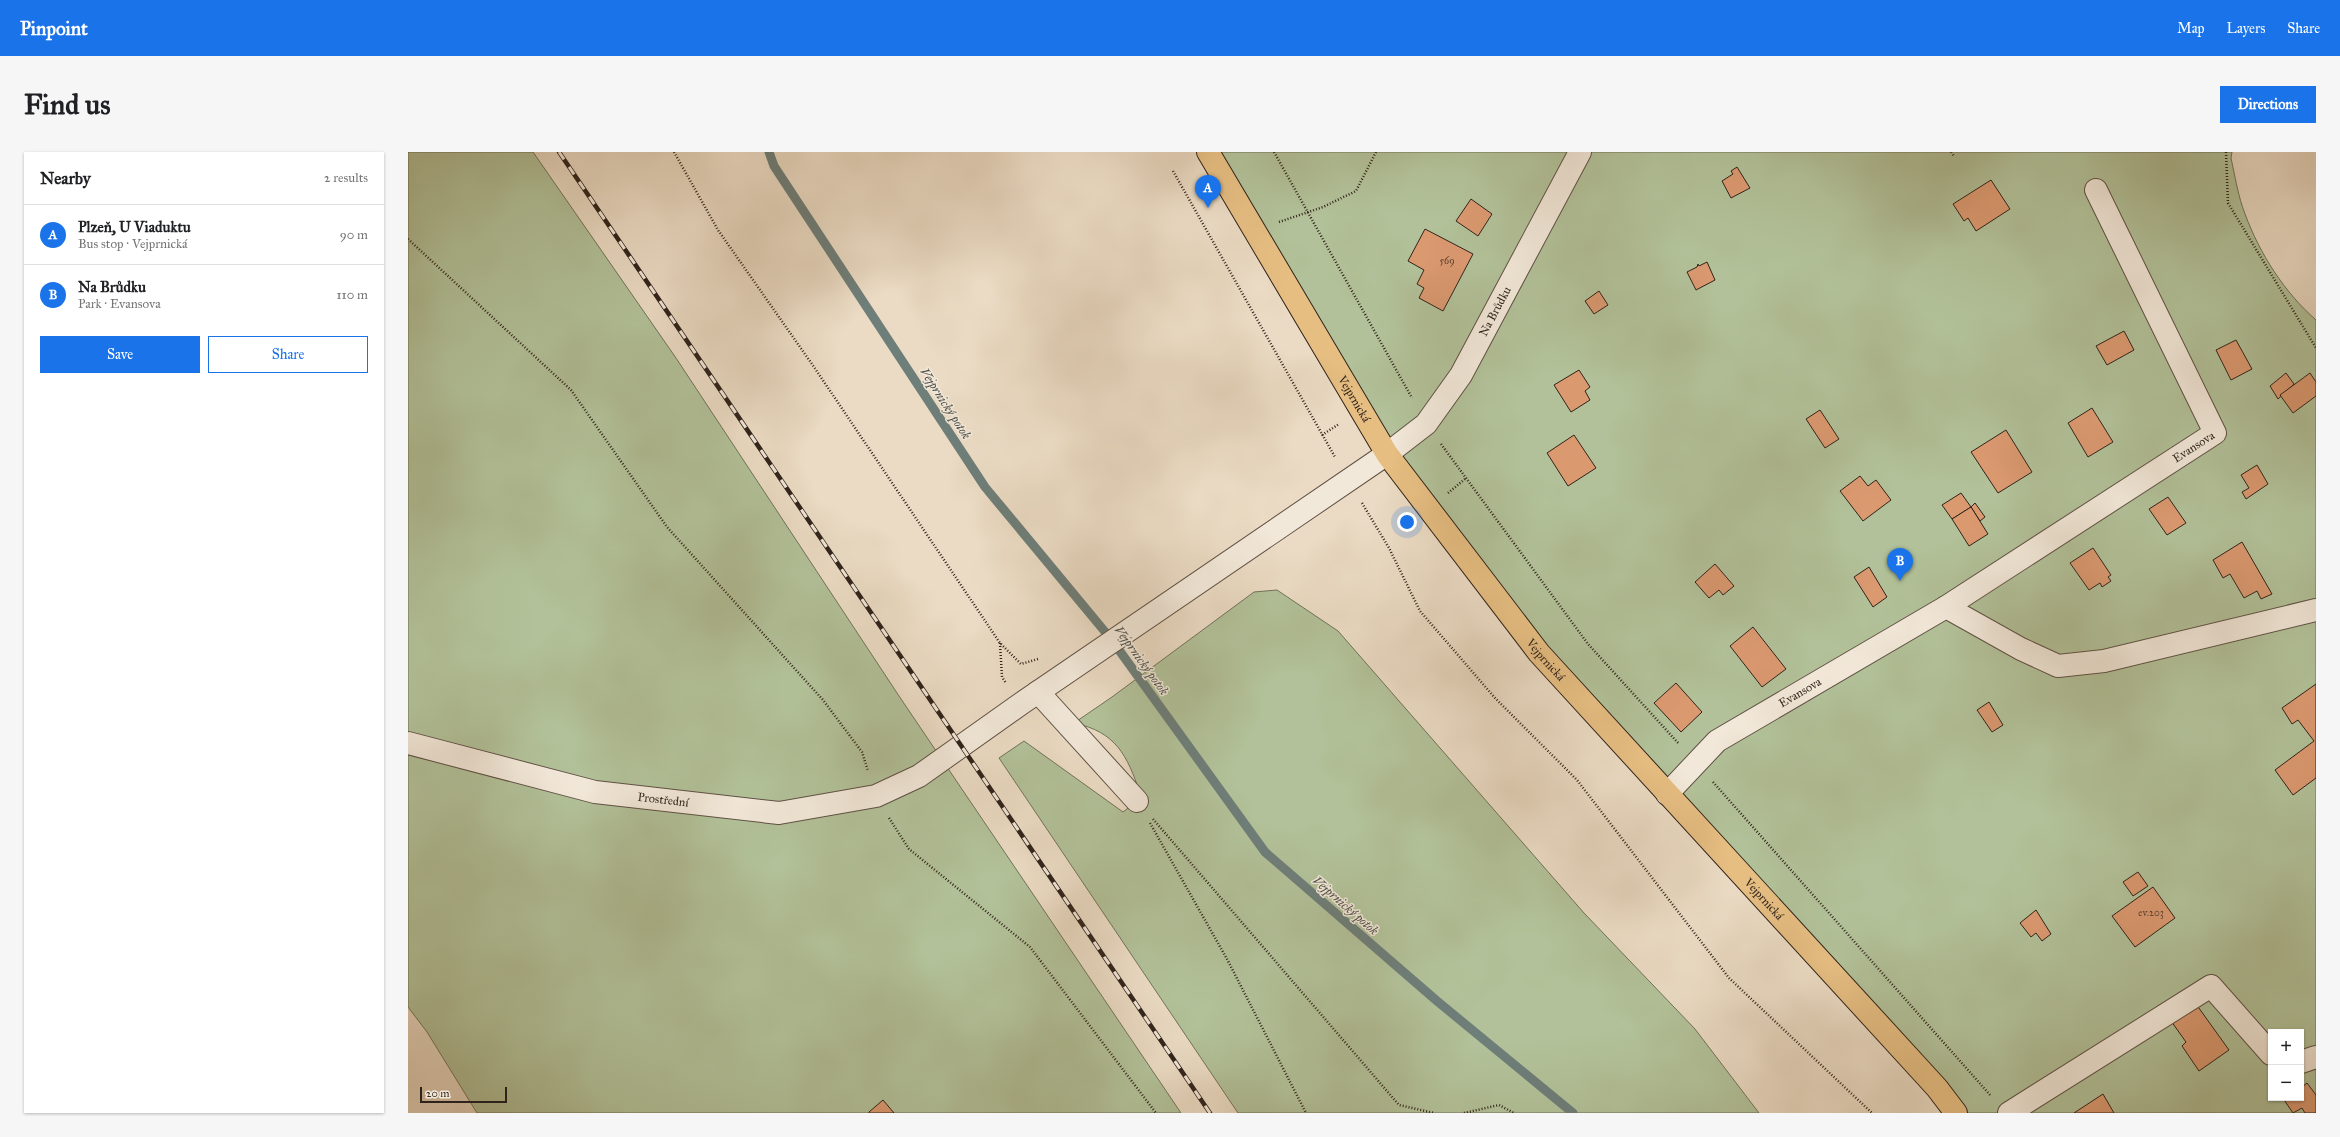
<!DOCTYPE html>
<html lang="en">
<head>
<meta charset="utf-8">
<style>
  body { margin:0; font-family:"IM FELL Great Primer",serif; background:#f6f6f6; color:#202124 }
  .controls { position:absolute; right:12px; bottom:12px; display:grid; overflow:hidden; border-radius:0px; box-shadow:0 1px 3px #0004 }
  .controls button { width:36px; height:36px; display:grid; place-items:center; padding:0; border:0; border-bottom:1px solid #e0e0e0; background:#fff; color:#202124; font:20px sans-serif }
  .scale { position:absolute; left:12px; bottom:10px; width:87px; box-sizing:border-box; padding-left:4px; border:2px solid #30231b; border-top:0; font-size:11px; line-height:14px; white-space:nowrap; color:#30231b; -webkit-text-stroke:3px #f2e8d9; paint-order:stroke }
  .you { position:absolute; left:999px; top:370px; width:14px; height:14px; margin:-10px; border:3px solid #fff; border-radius:50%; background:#1a73e8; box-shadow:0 0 0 6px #1a73e833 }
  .badge { display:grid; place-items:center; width:26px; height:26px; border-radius:50%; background:#1a73e8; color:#fff; font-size:13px; font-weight:700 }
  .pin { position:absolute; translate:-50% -33px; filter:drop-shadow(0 1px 2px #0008) }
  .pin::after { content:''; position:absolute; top:21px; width:14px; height:12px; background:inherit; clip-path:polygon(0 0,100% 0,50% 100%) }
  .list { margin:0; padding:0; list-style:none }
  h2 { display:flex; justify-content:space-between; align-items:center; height:52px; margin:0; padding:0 16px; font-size:17px }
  h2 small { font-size:13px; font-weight:400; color:#757577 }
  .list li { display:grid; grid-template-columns:26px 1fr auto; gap:12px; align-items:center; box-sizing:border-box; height:60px; padding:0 16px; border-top:1px solid #e0e0e0 }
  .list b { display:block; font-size:15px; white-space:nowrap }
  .list p { margin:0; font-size:13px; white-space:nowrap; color:#757577 }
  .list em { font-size:13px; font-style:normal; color:#757577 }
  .actions { display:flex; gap:8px; padding:12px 16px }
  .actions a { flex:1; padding:9px 0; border:1px solid #1a73e8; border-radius:0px; text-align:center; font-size:14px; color:#1a73e8 }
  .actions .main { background:#1a73e8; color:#fff }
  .map { position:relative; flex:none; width:1908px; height:961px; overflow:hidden; border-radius:0px }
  header { display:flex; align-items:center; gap:24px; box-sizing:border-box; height:56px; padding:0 20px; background:#1a73e8; color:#fff }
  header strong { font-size:19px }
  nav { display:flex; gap:22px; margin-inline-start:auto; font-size:14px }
  .intro { display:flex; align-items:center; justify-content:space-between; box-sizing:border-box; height:96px; padding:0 24px }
  h1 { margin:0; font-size:28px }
  .button { padding:10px 18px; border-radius:0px; background:#1a73e8; color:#fff; font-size:14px; font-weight:700 }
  main { display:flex; gap:24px; padding:0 24px }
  aside { flex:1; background:#fff; border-radius:0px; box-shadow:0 1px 3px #0004 }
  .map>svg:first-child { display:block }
  .green { fill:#b2c199; stroke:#71725a; fill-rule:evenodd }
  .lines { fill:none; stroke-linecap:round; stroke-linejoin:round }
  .stream { stroke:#6e7e79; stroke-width:9 }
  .building { fill:#db9970; stroke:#30231b }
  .minor-casing { stroke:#5f5145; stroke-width:24 }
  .major-casing { stroke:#30231b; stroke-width:24 }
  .path { stroke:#30231b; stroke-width:2.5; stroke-dasharray:1 2; stroke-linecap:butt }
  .minor { stroke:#f2e8d9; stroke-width:22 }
  .major { stroke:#e6be82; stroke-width:22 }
  .rail-casing { stroke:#30231b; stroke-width:4.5 }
  .rail { stroke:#f2e8d9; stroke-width:3; stroke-dasharray:9; stroke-linecap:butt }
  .labels { text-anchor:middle; stroke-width:3; stroke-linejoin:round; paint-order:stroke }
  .number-label { font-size:10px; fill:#5b4030 }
  .street-label { font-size:12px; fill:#30231b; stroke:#f2e8d9 }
  .water-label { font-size:13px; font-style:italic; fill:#4f514a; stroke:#f2e8d9 }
</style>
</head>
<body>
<header>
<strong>Pinpoint</strong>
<nav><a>Map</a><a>Layers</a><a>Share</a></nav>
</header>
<div class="intro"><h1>Find us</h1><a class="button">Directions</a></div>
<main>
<aside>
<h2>Nearby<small>2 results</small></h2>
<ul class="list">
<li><span class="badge">A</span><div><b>Plzeň, U Viaduktu</b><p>Bus stop · Vejprnická</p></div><em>90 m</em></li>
<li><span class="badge">B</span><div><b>Na Brůdku</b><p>Park · Evansova</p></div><em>110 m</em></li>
</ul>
<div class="actions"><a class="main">Save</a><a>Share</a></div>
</aside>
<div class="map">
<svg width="1908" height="961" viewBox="0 0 1908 961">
  <rect width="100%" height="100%" fill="#ebdbc4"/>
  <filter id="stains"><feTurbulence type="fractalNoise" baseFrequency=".005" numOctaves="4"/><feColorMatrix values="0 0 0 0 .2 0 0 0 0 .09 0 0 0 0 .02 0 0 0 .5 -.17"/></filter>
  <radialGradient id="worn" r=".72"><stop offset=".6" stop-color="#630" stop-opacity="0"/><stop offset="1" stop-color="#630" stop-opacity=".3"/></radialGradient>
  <!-- green -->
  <g class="green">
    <polygon points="0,0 125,0 268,206 493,547 773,961 69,961 19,880 0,855"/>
    <path d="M 800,0 L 1824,0 L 1823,6 C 1827,24 1830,44 1837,62 C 1852,102 1876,140 1908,168 L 1908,961 L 1548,961 L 1259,642 L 1020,356 ZM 1863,880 L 1893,880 L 1893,946 L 1863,946 Z"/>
    <path d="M 869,438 L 930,479 L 1176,761 L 1287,877 L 1351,961 L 830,961 L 591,606 L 616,589 L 715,660 L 729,649 L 732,641 C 719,603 708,580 666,571 L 704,545 L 846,440 Z"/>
  </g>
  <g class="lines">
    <!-- stream -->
    <polyline class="stream" points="361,0 366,14 577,335 703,487 857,700 1029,849 1165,961"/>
  </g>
  <!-- building -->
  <g class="building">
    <polygon points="1329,15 1342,36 1323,46 1314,29 1325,22 1323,19"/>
    <polygon points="1583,28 1602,57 1568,79 1560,66 1556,69 1545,52"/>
    <polygon points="1063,47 1084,62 1070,84 1048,69"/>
    <polygon points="1017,77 1065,102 1035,159 1011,146 1016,136 1009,132 1016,118 1000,109"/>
    <polygon points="1299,110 1307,128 1288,138 1279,120 1289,115 1290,112 1291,114"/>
    <polygon points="1191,139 1200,153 1186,162 1177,149"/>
    <polygon points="1716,179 1726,198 1699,213 1688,194"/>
    <polygon points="1828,188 1844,217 1823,228 1808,198"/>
    <polygon points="1171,218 1182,235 1177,239 1182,248 1163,260 1146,233"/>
    <polygon points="1878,221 1886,232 1870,247 1862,234"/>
    <polygon points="1902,221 1908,230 1908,244 1885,261 1872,243"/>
    <polygon points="1684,256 1705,290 1680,305 1660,271"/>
    <polygon points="1412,258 1431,287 1417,296 1398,267"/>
    <polygon points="1598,278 1624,320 1590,341 1563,300"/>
    <polygon points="1166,283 1188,316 1160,334 1139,301"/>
    <polygon points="1849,313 1860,332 1838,347 1834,340 1841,336 1833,323"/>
    <polygon points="1452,324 1460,334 1468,328 1483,348 1455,369 1432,339"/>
    <polygon points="1553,341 1563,355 1544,367 1534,353"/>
    <polygon points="1760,345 1778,371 1759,383 1741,357"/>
    <polygon points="1567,351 1577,365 1572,369 1563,355"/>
    <polygon points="1563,355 1580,382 1561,394 1544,367"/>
    <polygon points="1834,390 1864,442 1853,447 1849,439 1836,446 1822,422 1815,426 1805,408"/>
    <polygon points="1685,396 1703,423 1700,425 1703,429 1694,435 1692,431 1681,438 1662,411"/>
    <polygon points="1307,412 1326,434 1315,443 1311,438 1301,446 1287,430"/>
    <polygon points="1461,415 1479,445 1465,455 1446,425"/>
    <polygon points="1345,475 1378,517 1354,535 1322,494"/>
    <polygon points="1268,531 1294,560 1273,580 1246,551"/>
    <polygon points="1908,532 1908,626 1885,643 1867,618 1906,589 1890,568 1884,572 1874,556"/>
    <polygon points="1581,550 1595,573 1584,580 1569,558"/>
    <polygon points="1730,720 1740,734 1725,744 1715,730"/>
    <polygon points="1745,735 1767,766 1727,795 1704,764"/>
    <polygon points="1628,758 1643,782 1634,789 1628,781 1623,785 1612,771"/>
    <polygon points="1788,852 1821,898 1791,919 1774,894 1778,890 1763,869"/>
    <polygon points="1899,931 1908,943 1908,961 1897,961 1894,956 1885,961 1876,948 1879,946 1893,946 1893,936"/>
    <polygon points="1695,942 1706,961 1666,961"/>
    <polygon points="475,948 486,961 461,961 461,960"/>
  </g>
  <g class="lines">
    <defs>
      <g id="minor">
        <polyline points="1538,455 1613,497 1650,514 1696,509 1908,458"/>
        <polyline points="630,540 729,649"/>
        <path id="s1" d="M 0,591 L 187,640 L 371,661 L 468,644 L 511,624 L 614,551 L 979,302 L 1018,272 L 1053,223 L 1172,0"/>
        <path id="s2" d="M 1259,642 L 1309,589 L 1538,455 L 1807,281 L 1688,38"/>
        <polyline points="1893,910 1908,905"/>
        <polyline points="1601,961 1803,834 1863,902"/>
      </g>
      <g id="major">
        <path id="s3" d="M 800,0 L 979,302 L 1131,501 L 1529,936 L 1548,961"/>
      </g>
    </defs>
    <!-- minor casing -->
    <use href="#minor" class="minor-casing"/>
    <!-- major casing -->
    <use href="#major" class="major-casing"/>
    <!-- path -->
    <g class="path">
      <polyline points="266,0 310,78 406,215 592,491 613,512 630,507"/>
      <polyline points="866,0 1004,246"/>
      <polyline points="1543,0 1546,4"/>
      <polyline points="1818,0 1820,51 1908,196"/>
      <polyline points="765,19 927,305"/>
      <polyline points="871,70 915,55 948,39 968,0"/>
      <polyline points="0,87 163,238 259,375 415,548 454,600 460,619"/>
      <polyline points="914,283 931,272"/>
      <polyline points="1033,292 1180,492 1271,592"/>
      <polyline points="1040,341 1057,327"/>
      <polyline points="954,351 981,396 1012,459 1087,546 1169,628 1321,826 1464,961"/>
      <polyline points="592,491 594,525 598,531"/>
      <polyline points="1305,630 1583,944"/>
      <polyline points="481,666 501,697 622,795 748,961"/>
      <polyline points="745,667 991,953 1026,961"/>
      <polyline points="742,671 819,807 898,961"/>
      <polyline points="1056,961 1091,953 1106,961"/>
    </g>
    <!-- minor -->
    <use href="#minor" class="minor"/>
    <!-- major -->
    <use href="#major" class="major"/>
    <defs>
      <polyline id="rail" points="151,0 802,961"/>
    </defs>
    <!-- rail casing -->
    <use href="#rail" class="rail-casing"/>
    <!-- rail -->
    <use href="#rail" class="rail"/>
  </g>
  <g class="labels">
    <!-- number labels -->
    <g class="number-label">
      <text x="1039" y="112">569</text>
      <text x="1743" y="764">ev.203</text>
    </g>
    <!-- street labels -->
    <g class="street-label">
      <text dy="4" stroke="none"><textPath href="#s1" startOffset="1274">Na Brůdku</textPath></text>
      <text dy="4" stroke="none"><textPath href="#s3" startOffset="287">Vejprnická</textPath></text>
      <text dy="4" stroke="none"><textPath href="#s2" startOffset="633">Evansova</textPath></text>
      <text dy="4" stroke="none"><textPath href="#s3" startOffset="611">Vejprnická</textPath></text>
      <text dy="4" stroke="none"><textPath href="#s2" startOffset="169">Evansova</textPath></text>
      <text dy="4" stroke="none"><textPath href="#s1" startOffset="262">Prostřední</textPath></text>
      <text dy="4" stroke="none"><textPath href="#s3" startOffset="935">Vejprnická</textPath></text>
    </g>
    <!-- water labels -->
    <g class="water-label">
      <text transform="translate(538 251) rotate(57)" y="5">Vejprnický potok</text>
      <text transform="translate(734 508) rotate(54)" y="5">Vejprnický potok</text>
      <text transform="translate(938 753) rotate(41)" y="5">Vejprnický potok</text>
    </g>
  </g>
  <rect width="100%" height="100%" filter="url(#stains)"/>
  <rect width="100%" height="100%" fill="url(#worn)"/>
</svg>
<div class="controls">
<button>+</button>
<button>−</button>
</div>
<div class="scale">20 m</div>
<div class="you"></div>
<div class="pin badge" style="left:800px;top:56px">A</div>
<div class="pin badge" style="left:1492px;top:429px">B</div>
</div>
</main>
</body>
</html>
